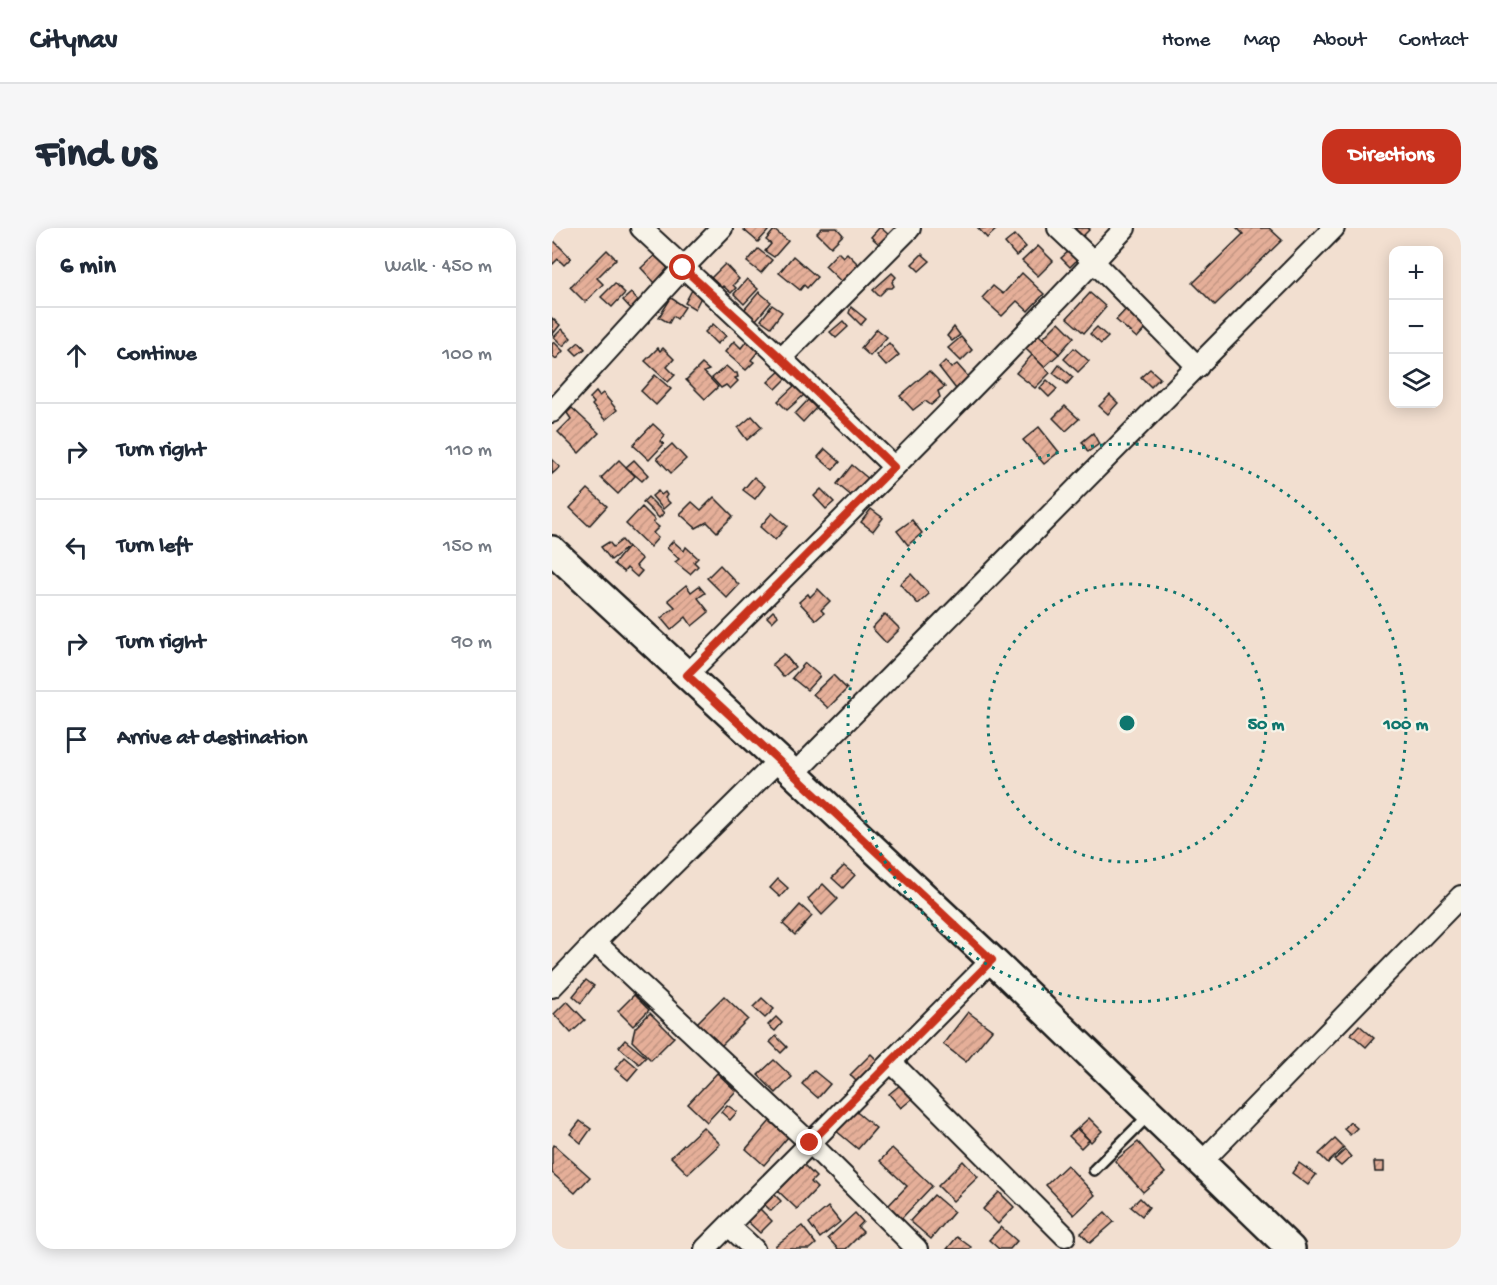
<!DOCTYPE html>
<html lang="en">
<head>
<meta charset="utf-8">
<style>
  body { margin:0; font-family:"Gochi Hand",sans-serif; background:#f6f6f7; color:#1f2937 }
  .controls { position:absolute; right:18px; top:18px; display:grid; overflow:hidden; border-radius:12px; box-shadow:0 3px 15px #0003 }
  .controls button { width:54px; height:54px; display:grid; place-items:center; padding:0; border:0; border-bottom:2px solid #e0e1e3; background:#fff; color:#1f2937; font:30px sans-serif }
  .stop { position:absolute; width:18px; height:18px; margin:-14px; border:4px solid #c8321e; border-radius:50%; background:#fff }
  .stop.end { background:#c8321e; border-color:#fff; box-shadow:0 2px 6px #0008 }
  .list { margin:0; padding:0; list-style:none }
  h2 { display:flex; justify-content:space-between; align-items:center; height:78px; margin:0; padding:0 24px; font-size:26px }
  h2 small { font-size:20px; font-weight:400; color:#747a83 }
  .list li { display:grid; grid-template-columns:39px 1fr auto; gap:18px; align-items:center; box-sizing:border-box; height:96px; padding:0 24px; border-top:2px solid #e0e1e3 }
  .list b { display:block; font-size:22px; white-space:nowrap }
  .list em { font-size:20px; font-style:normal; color:#747a83 }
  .icon { flex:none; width:33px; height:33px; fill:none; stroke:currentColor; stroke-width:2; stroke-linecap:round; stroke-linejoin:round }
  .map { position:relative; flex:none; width:909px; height:1021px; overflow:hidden; border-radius:18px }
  header { display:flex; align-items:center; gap:36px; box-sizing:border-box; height:84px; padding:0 30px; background:#fff; border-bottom:2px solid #e0e1e3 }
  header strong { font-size:28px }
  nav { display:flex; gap:33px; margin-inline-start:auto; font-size:21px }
  .intro { display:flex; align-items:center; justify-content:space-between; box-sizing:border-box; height:144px; padding:0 36px }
  h1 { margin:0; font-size:42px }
  .button { padding:15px 27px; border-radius:18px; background:#c8321e; color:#fff; font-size:21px; font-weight:700 }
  main { display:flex; gap:36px; padding:0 36px }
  aside { flex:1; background:#fff; border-radius:18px; box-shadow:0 3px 15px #0003 }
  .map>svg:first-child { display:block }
  .building { fill:url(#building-hatch); stroke:#1c1c1c; stroke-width:1.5 }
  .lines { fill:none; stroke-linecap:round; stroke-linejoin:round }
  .lane-casing { stroke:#1c1c1c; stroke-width:14 }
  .street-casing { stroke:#1c1c1c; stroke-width:24 }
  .secondary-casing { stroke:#1c1c1c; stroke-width:32 }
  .lane { stroke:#f7f3e8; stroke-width:9 }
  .street { stroke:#f7f3e8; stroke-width:20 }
  .secondary { stroke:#f7f3e8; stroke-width:27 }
  .route { stroke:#c8321e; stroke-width:8 }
  .ring { fill:none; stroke:#0f766e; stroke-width:3; stroke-dasharray:3 6 }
  .centre { fill:#0f766e; stroke:#f7f3e8; stroke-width:3 }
  .ring-label { font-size:18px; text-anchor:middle; font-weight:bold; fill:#0f766e; stroke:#f7f3e8; stroke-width:4.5; stroke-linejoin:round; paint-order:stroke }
</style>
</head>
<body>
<header>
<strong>Citynav</strong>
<nav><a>Home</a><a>Map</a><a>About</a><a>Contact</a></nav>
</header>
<div class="intro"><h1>Find us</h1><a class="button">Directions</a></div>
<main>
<aside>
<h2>6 min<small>Walk · 450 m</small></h2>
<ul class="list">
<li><svg class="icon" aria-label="ahead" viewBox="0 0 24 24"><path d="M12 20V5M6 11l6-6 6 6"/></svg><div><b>Continue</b></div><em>100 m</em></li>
<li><svg class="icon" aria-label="right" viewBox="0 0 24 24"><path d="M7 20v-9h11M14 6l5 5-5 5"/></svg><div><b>Turn right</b></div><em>110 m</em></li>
<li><svg class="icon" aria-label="left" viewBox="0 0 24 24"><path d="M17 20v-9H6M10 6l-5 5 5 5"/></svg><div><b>Turn left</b></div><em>150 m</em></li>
<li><svg class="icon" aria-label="right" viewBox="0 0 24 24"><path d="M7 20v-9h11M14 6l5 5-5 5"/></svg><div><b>Turn right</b></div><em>90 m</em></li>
<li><svg class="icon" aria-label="arrive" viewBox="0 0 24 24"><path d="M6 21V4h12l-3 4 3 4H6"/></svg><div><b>Arrive at destination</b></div></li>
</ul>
</aside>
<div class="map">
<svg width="909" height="1021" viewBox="0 0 909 1021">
  <defs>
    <pattern id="building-hatch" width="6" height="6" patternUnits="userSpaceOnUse" patternTransform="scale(1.5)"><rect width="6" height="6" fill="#e5af99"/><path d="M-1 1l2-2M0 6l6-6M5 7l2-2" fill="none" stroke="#c49683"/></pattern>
  </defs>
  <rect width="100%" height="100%" fill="#f2dfd0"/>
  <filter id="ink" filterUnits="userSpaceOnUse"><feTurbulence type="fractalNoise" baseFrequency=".0167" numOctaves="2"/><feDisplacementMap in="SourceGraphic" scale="12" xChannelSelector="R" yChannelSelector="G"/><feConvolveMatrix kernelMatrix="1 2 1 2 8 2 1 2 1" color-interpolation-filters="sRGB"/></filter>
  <g filter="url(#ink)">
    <!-- building -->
    <g class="building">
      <polygon points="194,0 213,0 216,3 206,14 192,2"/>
      <polygon points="270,0 285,0 291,7 279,19 265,5"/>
      <polygon points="327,0 329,0 337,7 328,17 319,9"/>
      <polygon points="426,0 446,0 435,10"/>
      <polygon points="522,0 536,0 538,1 531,8"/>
      <polygon points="685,0 717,0 730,12 663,77 641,55 691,6"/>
      <polygon points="222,2 236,13 222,29 213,23 219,16 214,12"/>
      <polygon points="463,7 474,19 464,28 453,15"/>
      <polygon points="2,13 19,30 12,37 6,31 1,36 0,35 0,15"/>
      <polygon points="486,18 501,33 486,48 470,33"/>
      <polygon points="206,21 220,32 209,45 195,34"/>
      <polygon points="55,22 64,31 45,50 51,56 33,74 18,59"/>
      <polygon points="517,23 526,31 518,39 509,30"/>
      <polygon points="286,24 291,29 295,25 310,40 294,58 273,38"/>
      <polygon points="370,26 378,33 367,43 360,36"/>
      <polygon points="103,27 118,42 103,55 89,40"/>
      <polygon points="241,28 265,49 255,60 252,57 248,62 227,45"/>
      <polygon points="173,36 187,51 181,57 184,60 179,65 171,58 169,60 159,50"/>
      <polygon points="340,45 344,49 340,54 342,58 340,60 335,60 327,68 321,62"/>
      <polygon points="470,45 492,66 476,83 465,73 450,88 430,70 441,58 451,66"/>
      <polygon points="195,51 206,61 192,76 182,66"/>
      <polygon points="63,55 73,65 60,79 49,69"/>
      <polygon points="140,62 150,67 143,81 133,75"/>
      <polygon points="207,64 219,74 204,92 192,82"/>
      <polygon points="79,65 89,76 81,83 71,72"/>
      <polygon points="538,65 554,79 532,105 515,90"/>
      <polygon points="119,70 133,79 125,91 121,88 117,95 107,89"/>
      <polygon points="220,77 230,84 219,99 209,92"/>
      <polygon points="299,79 314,91 309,97 297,85"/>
      <polygon points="575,80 586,89 584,91 594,100 585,110 564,92"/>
      <polygon points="0,90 8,97 0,107"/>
      <polygon points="291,93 296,99 284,110 278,104"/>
      <polygon points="507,94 522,109 507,126 491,110"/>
      <polygon points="161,96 174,108 165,116 153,104"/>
      <polygon points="402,99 408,107 400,113 395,108"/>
      <polygon points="545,99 556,109 549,116 538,106"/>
      <polygon points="10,101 19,110 11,118 2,109"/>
      <polygon points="325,101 335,109 318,128 309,120"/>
      <polygon points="487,107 507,126 492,139 473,120"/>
      <polygon points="409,109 420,122 409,133 396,120"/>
      <polygon points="196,111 208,121 199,132 202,134 194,142 173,124 182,113 189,120"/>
      <polygon points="2,114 11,123 4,131 0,127 0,116"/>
      <polygon points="27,114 33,121 25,127 19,121"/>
      <polygon points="337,115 347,127 334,138 324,127"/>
      <polygon points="106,120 108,123 111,120 122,131 115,139 123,147 116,154 93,133"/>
      <polygon points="522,120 537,133 526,144 512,131"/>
      <polygon points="480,127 498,145 483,160 464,145"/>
      <polygon points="393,133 399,140 405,136 420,153 412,161 408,157 404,161 387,139"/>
      <polygon points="150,136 157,142 152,144 166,159 153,171 134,152"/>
      <polygon points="507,137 521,149 515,156 501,145"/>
      <polygon points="174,138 182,145 185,145 186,149 183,150 186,153 178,161 174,157 169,160 160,150"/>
      <polygon points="598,141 608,150 599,159 589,149"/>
      <polygon points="229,142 236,149 224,161 216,154"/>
      <polygon points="377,143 393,159 386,163 388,169 379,177 373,173 361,182 348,168"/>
      <polygon points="103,147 119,161 104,177 89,163"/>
      <polygon points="495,152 505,161 497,169 488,160"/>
      <polygon points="243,157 252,167 235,182 226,173"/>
      <polygon points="44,164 47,168 51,165 65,182 53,192 40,177 42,175 38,170"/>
      <polygon points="558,167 566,175 556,186 547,178"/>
      <polygon points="256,172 264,180 251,194 243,186"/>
      <polygon points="513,178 527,191 514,203 501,190"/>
      <polygon points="20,180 47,205 27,225 6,204 19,191 15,185"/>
      <polygon points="200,188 210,199 195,212 186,200"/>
      <polygon points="101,196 113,207 108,213 112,216 97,232 81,217"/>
      <polygon points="487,199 507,224 492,236 471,212"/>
      <polygon points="541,205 547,216 536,224 530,214"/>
      <polygon points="120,216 134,231 119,245 105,230"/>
      <polygon points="273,221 288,234 281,242 266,229"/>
      <polygon points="0,231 8,239 0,246"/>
      <polygon points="67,232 83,248 66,266 49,250"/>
      <polygon points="82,232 96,247 90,253 74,239"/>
      <polygon points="300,237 318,252 302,270 285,256"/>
      <polygon points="202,249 213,258 203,271 191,262"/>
      <polygon points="36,261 55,278 37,298 18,280"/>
      <polygon points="269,261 282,274 274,281 262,268"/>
      <polygon points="106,263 109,267 113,264 115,267 113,270 118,275 111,281 100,268"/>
      <polygon points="96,269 112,285 107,290 91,274"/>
      <polygon points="162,269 181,288 165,304 155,294 144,300 128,286 140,274 149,282"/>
      <polygon points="90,279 103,292 101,294 107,299 101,305 106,310 98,319 74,296"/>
      <polygon points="319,281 331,290 321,303 309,294"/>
      <polygon points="220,285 235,298 223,312 208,299"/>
      <polygon points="360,292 370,305 356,317 345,303"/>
      <polygon points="70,312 76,319 59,332 49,319 57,314 61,319"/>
      <polygon points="121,313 132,323 134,319 146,330 142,334 146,338 138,346 123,334 127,331 115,320"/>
      <polygon points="76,319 90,331 84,338 90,343 85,349 75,340 72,344 62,336"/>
      <polygon points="168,337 187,357 175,370 155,350"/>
      <polygon points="359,346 377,366 366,376 348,356"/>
      <polygon points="134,357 139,364 147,358 153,365 146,370 157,384 140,398 134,389 119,402 109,390 123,379 116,372"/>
      <polygon points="266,361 278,373 269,382 272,385 264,392 247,374 256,366 258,369"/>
      <polygon points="221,383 226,388 220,394 215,389"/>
      <polygon points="333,386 348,401 334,415 320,400"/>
      <polygon points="232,426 243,439 231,449 220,436"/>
      <polygon points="253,435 268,448 255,462 240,450"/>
      <polygon points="281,447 295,461 276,480 261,466"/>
      <polygon points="292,638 303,647 291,660 280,650"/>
      <polygon points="226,651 236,660 228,669 218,660"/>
      <polygon points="271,656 286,671 270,687 256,671"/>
      <polygon points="248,677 260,688 243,707 231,696"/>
      <polygon points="34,752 42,758 29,775 21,768"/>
      <polygon points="82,767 97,782 81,798 66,783"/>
      <polygon points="172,768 196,791 168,819 144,796"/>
      <polygon points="210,770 222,781 213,790 201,779"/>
      <polygon points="15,773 33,792 19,805 2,786"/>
      <polygon points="416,784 440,802 414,834 391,816"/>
      <polygon points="98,785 122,809 99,832 80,813 83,800"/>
      <polygon points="224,789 230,795 223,803 216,797"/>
      <polygon points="807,797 822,810 814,819 799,806"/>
      <polygon points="224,808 235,819 229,825 218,814"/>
      <polygon points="73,812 94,829 87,836 67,819"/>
      <polygon points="319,826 327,834 306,855 298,847"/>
      <polygon points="73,829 86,840 76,852 63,841"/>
      <polygon points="222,832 240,849 224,865 206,847"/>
      <polygon points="261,842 278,856 266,870 250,856"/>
      <polygon points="165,845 184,863 155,894 136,876"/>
      <polygon points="348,857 360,871 349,880 337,866"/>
      <polygon points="175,877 185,884 178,892 169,884"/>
      <polygon points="301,881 324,900 306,921 283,902"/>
      <polygon points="537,890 550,903 539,914 526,900"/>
      <polygon points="28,893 39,901 29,915 18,906"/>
      <polygon points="218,893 236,909 212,937 194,921"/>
      <polygon points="798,894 805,900 798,907 792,901"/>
      <polygon points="151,899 168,916 136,946 119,929"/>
      <polygon points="525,901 537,912 529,920 517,908"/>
      <polygon points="783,911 792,920 776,935 767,926"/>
      <polygon points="586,914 613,945 591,964 563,933"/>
      <polygon points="2,917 38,949 23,965 0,945 0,919"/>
      <polygon points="340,920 380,958 349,991 335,979 355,958 328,933"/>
      <polygon points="793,922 799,929 789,938 782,932"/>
      <polygon points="411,933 426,949 401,973 386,958"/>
      <polygon points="822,934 832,934 832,944 823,944"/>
      <polygon points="747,935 764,947 756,957 740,945"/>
      <polygon points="251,936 264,949 259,954 265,960 245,981 225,962"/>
      <polygon points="515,937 543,967 522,987 494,957"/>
      <polygon points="220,964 229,973 219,983 210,974"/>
      <polygon points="447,964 462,979 446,996 431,981"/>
      <polygon points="382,967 402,984 379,1011 358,993"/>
      <polygon points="588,970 597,979 590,988 579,979"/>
      <polygon points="204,977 220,993 208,1005 192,990"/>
      <polygon points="276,979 288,994 268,1010 257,995"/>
      <polygon points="553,984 562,994 538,1015 529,1005"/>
      <polygon points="303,985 311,994 306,999 311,1004 294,1021 286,1021 276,1010"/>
      <polygon points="250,998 264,1016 258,1021 225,1021 223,1018"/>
      <polygon points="449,999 465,1013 458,1021 447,1021 437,1012"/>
      <polygon points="405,1009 419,1019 417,1021 395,1021"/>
    </g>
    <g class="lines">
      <defs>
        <polyline id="lane" points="542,942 598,886"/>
        <g id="street">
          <polyline points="89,0 229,130 342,239"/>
          <polyline points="506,0 542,34 646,139"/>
          <polyline points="229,130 358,0"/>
          <polyline points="0,184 131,40 170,0"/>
          <path d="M 135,447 C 282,299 431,153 573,0"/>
          <polyline points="242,546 782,0"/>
          <polyline points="43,714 258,915 365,1021"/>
          <polyline points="0,759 43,714 227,532"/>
          <polyline points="339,834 513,1008"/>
          <polyline points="649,935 909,668"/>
          <polyline points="177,998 202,1021"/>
          <polyline points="153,1021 440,732"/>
        </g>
        <polyline id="secondary" points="0,322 242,546 440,732 739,1021"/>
      </defs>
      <!-- lane casing -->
      <use href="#lane" class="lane-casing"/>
      <!-- street casing -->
      <use href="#street" class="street-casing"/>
      <!-- secondary casing -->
      <use href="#secondary" class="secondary-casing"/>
      <!-- lane -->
      <use href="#lane" class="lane"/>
      <!-- street -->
      <use href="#street" class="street"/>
      <!-- secondary -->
      <use href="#secondary" class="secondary"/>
    </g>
  </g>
  <g class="lines" filter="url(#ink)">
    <!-- route -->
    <polyline class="route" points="131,40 229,130 342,239 135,447 440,732 258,915"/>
  </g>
  <!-- distance rings -->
  <g class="ring">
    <circle cx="575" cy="495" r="139"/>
    <circle cx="575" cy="495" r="279"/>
  </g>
  <circle cx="575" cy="495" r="9" class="centre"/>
  <g class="ring-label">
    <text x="714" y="501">50 m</text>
    <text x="854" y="501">100 m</text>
  </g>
</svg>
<div class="controls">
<button>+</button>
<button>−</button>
<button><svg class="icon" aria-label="layers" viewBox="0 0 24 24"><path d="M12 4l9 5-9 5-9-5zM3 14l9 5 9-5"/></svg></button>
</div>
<div class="stop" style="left:131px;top:40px"></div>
<div class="stop end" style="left:258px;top:915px"></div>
</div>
</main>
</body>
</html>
